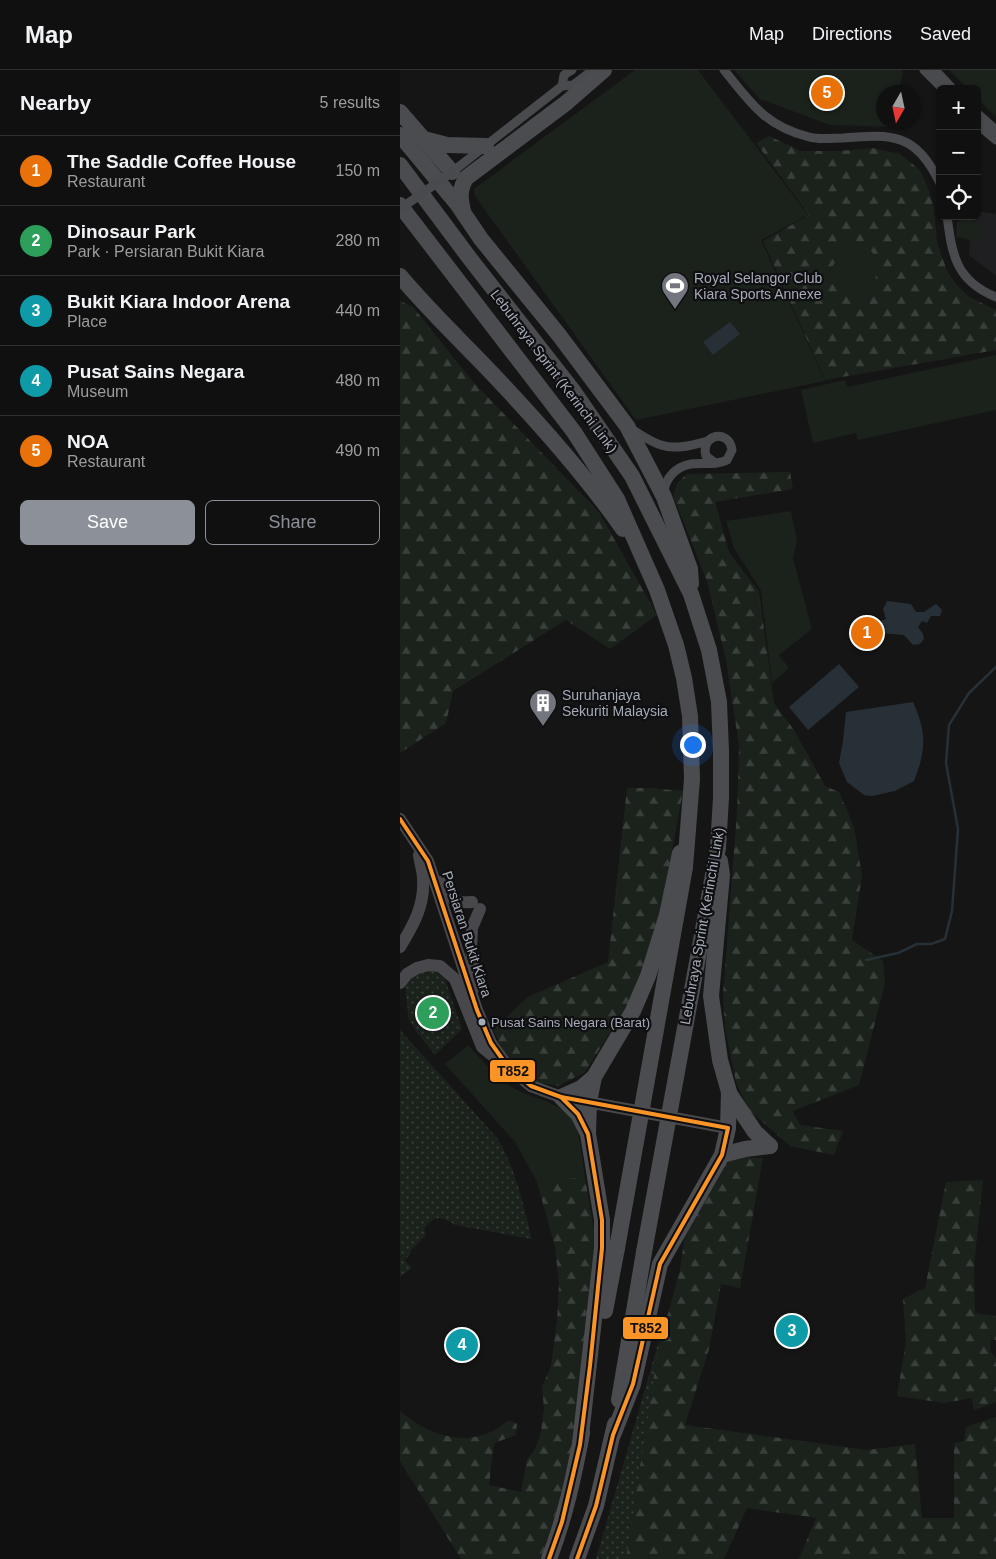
<!DOCTYPE html>
<html lang="en">
<head>
<meta charset="utf-8">
<style>
  body { margin:0; font-family:Arial,sans-serif; background:#1e1e1e; color:#f1f3f6 }
  .controls { position:absolute; right:15px; top:15px; display:grid; overflow:hidden; border-radius:8px; box-shadow:0 1px 4px #0004 }
  .controls button { width:45px; height:45px; display:grid; place-items:center; padding:0; border:0; border-bottom:1px solid #303030; background:#101010; color:#f1f3f6; font:25px sans-serif }
  .compass { position:absolute; left:476px; top:15px; width:45px; height:45px; border-radius:50%; background:#101010; box-shadow:0 1px 4px #0004; rotate:189deg }
  .you { position:absolute; left:292px; top:674px; width:18px; height:18px; margin:-12px; border:4px solid #fff; border-radius:50%; background:#1a73e8; box-shadow:0 0 0 8px #1a73e833 }
  .badge { display:grid; place-items:center; width:32px; height:32px; border-radius:50%; background:#8c9099; color:#fff; font-size:16px; font-weight:700 }
  .pin { position:absolute; translate:-50% -50%; border:2px solid #fff; box-shadow:0 1px 5px #0006 }
  .list { margin:0; padding:0; list-style:none }
  h2 { display:flex; justify-content:space-between; align-items:center; height:65px; margin:0; padding:0 20px; font-size:21px }
  h2 small { font-size:16px; font-weight:400; color:#9c9d9f }
  .list li { display:grid; grid-template-columns:32px 1fr auto; gap:15px; align-items:center; box-sizing:border-box; height:70px; padding:0 20px; border-top:1px solid #303030 }
  .list b { display:block; font-size:19px; white-space:nowrap }
  .list p { margin:0; font-size:16px; white-space:nowrap; color:#9c9d9f }
  .list em { font-size:16px; font-style:normal; color:#9c9d9f }
  .actions { display:flex; gap:10px; padding:15px 20px }
  .actions a { flex:1; padding:11px 0; border:1px solid #8c9099; border-radius:8px; text-align:center; font-size:18px; color:#8c9099 }
  .actions .main { background:#8c9099; color:#fff }
  .icon { flex:none; width:28px; height:28px; fill:none; stroke:currentColor; stroke-width:2; stroke-linecap:round; stroke-linejoin:round }
  .map { position:relative; flex:none; width:596px; height:1489px; overflow:hidden }
  header { display:flex; align-items:center; gap:30px; box-sizing:border-box; height:70px; padding:0 25px; background:#101010; border-bottom:1px solid #303030 }
  header strong { font-size:24px }
  nav { display:flex; gap:28px; margin-inline-start:auto; font-size:18px }
  main { display:flex }
  aside { flex:1; background:#101010 }
  .map>svg:first-child { display:block }
  .built { fill:#1f1f21 }
  .green { fill:#1b221c }
  .forest { fill:url(#forest-firs); fill-rule:evenodd }
  .park { fill:url(#park-dots) }
  .water { fill:#273037 }
  .lines { fill:none; stroke-linecap:round; stroke-linejoin:round }
  .stream { stroke:#273037; stroke-width:2.5 }
  .street { stroke:#494a4e; stroke-width:9 }
  .secondary { stroke:#48484c; stroke-width:12 }
  .highway { stroke:#4b4c50; stroke-width:16 }
  .street-bridge { stroke:#494a4e; stroke-width:9 }
  .highway-bridge { stroke:#4b4c50; stroke-width:16 }
  .bus-1-casing { stroke:#0f0f11; stroke-width:8 }
  .bus-1 { stroke:#fa9426; stroke-width:4 }
  .bus-dot { fill:#a5abb7; stroke:#0f0f11; stroke-width:2 }
  .labels { text-anchor:middle; stroke-width:4.5; stroke-linejoin:round; paint-order:stroke }
  .bus-label { font-size:13px; fill:#a5abb7; stroke:#0f0f11; text-anchor:start }
  .poi-label { font-size:14px; fill:#a5abb7; stroke:#0f0f11; text-anchor:start }
  .street-label { font-size:14px; fill:#a5abb7; stroke:#0f0f11 }
  .line-badge { stroke:#0f0f11; stroke-width:2 }
  .pale-badge-label { font-size:14px; text-anchor:middle; font-weight:bold; fill:#111 }
</style>
</head>
<body>
<header>
<strong>Map</strong>
<nav><a>Map</a><a>Directions</a><a>Saved</a></nav>
</header>
<main>
<aside>
<h2>Nearby<small>5 results</small></h2>
<ul class="list">
<li><span class="badge" style="background:#e8710a">1</span><div><b>The Saddle Coffee House</b><p>Restaurant</p></div><em>150 m</em></li>
<li><span class="badge" style="background:#2e9e5b">2</span><div><b>Dinosaur Park</b><p>Park · Persiaran Bukit Kiara</p></div><em>280 m</em></li>
<li><span class="badge" style="background:#0f9aa8">3</span><div><b>Bukit Kiara Indoor Arena</b><p>Place</p></div><em>440 m</em></li>
<li><span class="badge" style="background:#0f9aa8">4</span><div><b>Pusat Sains Negara</b><p>Museum</p></div><em>480 m</em></li>
<li><span class="badge" style="background:#e8710a">5</span><div><b>NOA</b><p>Restaurant</p></div><em>490 m</em></li>
</ul>
<div class="actions"><a class="main">Save</a><a>Share</a></div>
</aside>
<div class="map">
<svg width="596" height="1489" viewBox="0 0 596 1489">
  <defs>
    <pattern id="forest-firs" width="22" height="20" patternUnits="userSpaceOnUse" patternTransform="scale(1.25)"><rect width="22" height="20" fill="#1b221c"/><path d="M5 1l3.5 6h-7zM16 11l3.5 6h-7z" fill="#393f3b"/></pattern>
    <pattern id="park-dots" width="8" height="8" patternUnits="userSpaceOnUse" patternTransform="scale(1.25)"><rect width="8" height="8" fill="#1b221c"/><path d="M2 2h.1M6 6h.1" fill="none" stroke="#393f3b" stroke-width="1.8" stroke-linecap="round"/></pattern>
  </defs>
  <rect width="100%" height="100%" fill="#151515"/>
  <!-- built -->
  <polygon class="built" points="577,141 595,144 596,141 596,206 569,185 571,146 577,146"/>
  <!-- green -->
  <g class="green">
    <polygon points="235,0 298,0 408,145 361,170 425,311 236,350 75,126 74,119"/>
    <polygon points="334,0 503,0 499,22 483,22 483,52 495,53 494,57 430,55 360,29"/>
    <polygon points="549,0 596,0 596,47 577,28 577,19 568,19"/>
    <polygon points="567,149 579,152 584,156 582,169 577,171 556,167 557,152 560,150"/>
    <polygon points="451,170 466,173 475,187 477,201 473,220 466,236 454,243 441,219 433,210 430,198 438,189 439,175"/>
    <polygon points="596,285 596,340 458,370 456,363 413,373 401,320 445,310 447,317"/>
    <polygon points="391,441 397,470 393,488 412,559 379,585 389,598 372,613 361,521 334,478 326,451"/>
    <path d="M 68,975 C 81,988 94,1006 110,1016 C 128,1028 158,1031 171,1047 C 181,1061 182,1090 185,1107 L 137,1112 L 115,1072 L 45,994 Z"/>
  </g>
  <!-- forest -->
  <g class="forest">
    <path d="M 369,66 L 401,81 L 440,81 L 472,78 L 500,84 L 520,100 L 528,118 L 534,138 L 537,172 L 547,201 L 556,214 L 569,227 L 596,240 L 596,280 L 425,310 L 363,171 L 409,145 L 356,73 ZM 451,170 L 466,173 L 475,187 L 477,201 L 473,220 L 466,236 L 454,243 L 454,223 C 438,218 435,215 430,199 L 438,189 L 439,175 Z"/>
    <polygon points="0,231 13,237 74,313 199,442 257,545 210,579 166,550 53,621 46,653 0,683"/>
    <polygon points="390,402 393,419 315,432 329,482 359,522 374,633 394,660 425,716 439,722 454,757 462,806 452,870 483,891 485,913 459,1015 393,1041 400,1055 443,1061 434,1085 390,1076 349,1040 336,1012 325,958 323,925 337,742 339,676 326,590 307,511 273,426 277,413 287,404"/>
    <polygon points="227,718 249,718 283,721 261,841 232,928 185,1002 159,1016 131,1011 107,989 93,960 128,927 208,892"/>
    <polygon points="327,1086 363,1088 340,1218 321,1214 309,1279 285,1355 467,1380 515,1374 522,1448 554,1448 554,1373 564,1371 566,1357 596,1347 596,1489 399,1489 416,1448 347,1438 324,1489 196,1489 258,1280 280,1200 285,1164"/>
    <path d="M 185,1107 L 195,1166 L 174,1372 L 150,1466 L 140,1489 L 61,1489 L 0,1391 L 0,1341 C 25,1363 61,1377 93,1361 C 99,1358 104,1353 109,1350 L 117,1354 L 116,1365 L 94,1373 L 89,1415 L 121,1422 L 127,1389 L 134,1381 L 141,1362 L 144,1338 L 142,1317 L 151,1296 L 157,1250 L 159,1214 L 155,1177 L 137,1112 Z"/>
    <polygon points="583,1110 574,1196 575,1243 596,1246 596,1270 591,1269 590,1281 596,1288 596,1332 574,1340 572,1328 544,1333 497,1326 506,1272 503,1229 525,1218 546,1112"/>
  </g>
  <!-- park -->
  <g class="park">
    <polygon points="33,899 45,909 62,959 35,985 15,960 9,950 5,917 9,910 20,902"/>
    <path d="M 0,960 L 98,1069 C 116,1100 123,1134 132,1169 L 55,1155 C 41,1146 34,1145 24,1159 L 26,1165 L 11,1180 L 10,1185 L 4,1190 L 12,1198 L 0,1207 Z"/>
    <polygon points="260,1267 226,1489 196,1489"/>
  </g>
  <!-- water -->
  <g class="water">
    <polygon points="330,252 340,264 313,285 303,272"/>
    <polygon points="487,531 511,534 516,542 524,542 536,534 542,540 540,546 531,546 527,553 522,551 518,557 523,564 524,569 520,574 513,575 504,565 481,563 477,558 478,552 486,549 483,539"/>
    <polygon points="439,594 459,617 408,660 389,637"/>
    <path d="M 513,632 C 527,663 526,680 514,711 L 495,721 L 472,726 L 464,725 L 447,712 L 439,693 L 443,671 L 446,642 Z"/>
  </g>
  <g class="lines">
    <!-- stream -->
    <polyline class="stream" points="466,890 498,883 517,874 531,874 545,869 552,841 558,759 546,693 549,655 569,623 596,597"/>
    <!-- street -->
    <g class="street">
      <path d="M 324,0 C 351,33 365,56 409,67 C 419,70 432,68 443,68 C 494,64 515,63 540,113"/>
      <polyline points="524,0 543,19"/>
      <polyline points="535,0 553,19"/>
      <polyline points="162,16 164,5 172,0"/>
      <polyline points="577,43 596,60"/>
      <polyline points="577,54 596,70"/>
      <polyline points="52,102 162,16 173,15 193,0"/>
      <path d="M 547,146 C 552,185 556,211 596,227"/>
      <path d="M 229,358 C 239,363 250,372 261,375 C 276,380 293,375 308,371"/>
      <path d="M 264,424 C 264,416 267,409 273,403 C 290,386 310,399 327,390 L 332,380 C 329,358 300,364 306,386 L 314,392"/>
    </g>
    <!-- secondary -->
    <g class="secondary">
      <polyline points="0,749 28,791 77,940 91,973 108,997 131,1016 161,1027 328,1058"/>
      <path d="M 40,812 C 49,828 53,834 72,832"/>
      <path d="M 0,877 C 13,856 25,835 23,809 C 23,801 20,793 19,785"/>
      <polyline points="0,913 7,904 17,898 28,895 40,896 55,909 82,977 98,990"/>
      <polyline points="73,919 75,914 71,878 72,858 80,839"/>
    </g>
    <!-- highway -->
    <g class="highway">
      <polyline points="0,42 52,102"/>
      <polyline points="0,65 58,135 81,169 159,265 227,356 264,427 290,499 291,514"/>
      <polyline points="24,69 47,75 86,76"/>
      <polyline points="0,95 71,190 174,322 232,406 291,524 309,580 319,632 321,681 321,728 318,778 313,805"/>
      <polyline points="0,135 174,362 217,429 257,520 276,575 284,608 290,646 292,709 285,797"/>
      <path d="M 63,141 C 60,128 59,120 66,108 L 166,33 L 204,0"/>
      <path d="M 0,206 C 26,237 55,265 83,294 C 133,346 182,400 223,459"/>
      <polyline points="329,1023 355,1062 370,1076"/>
      <polyline points="187,1062 178,1044 161,1027 181,1018 194,1007"/>
      <polyline points="322,1085 345,1079 370,1076"/>
      <polyline points="205,1241 217,1178"/>
      <polyline points="219,1330 244,1182"/>
      <polyline points="213,1365 233,1314 260,1194 322,1085 328,1058 329,1022 320,990 311,926 322,805 320,791"/>
      <polyline points="180,1374 202,1178 202,1150 188,1064 189,1032 194,1007 233,941 248,906 267,845 280,783"/>
      <path d="M 149,1489 C 165,1448 174,1406 182,1363"/>
      <polyline points="177,1489 196,1436 215,1354"/>
    </g>
    <!-- street-bridge -->
    <polyline class="street-bridge" points="0,139 52,102"/>
    <!-- highway-bridge -->
    <g class="highway-bridge">
      <polyline points="217,1178 285,797"/>
      <polyline points="244,1182 313,805"/>
    </g>
    <defs>
      <g id="bus-1">
        <polyline points="0,749 28,791 77,940 91,973 108,997 131,1016 161,1027 328,1058 322,1085 260,1194 233,1314 213,1365 196,1436 177,1489"/>
        <polyline points="149,1489 162,1452 180,1375 190,1296 202,1178 202,1150 188,1064 178,1044 161,1027"/>
      </g>
    </defs>
    <!-- bus-1 casing -->
    <use href="#bus-1" class="bus-1-casing"/>
    <!-- bus-1 -->
    <use href="#bus-1" class="bus-1"/>
  </g>
  <!-- icons -->
  <defs>
    <symbol id="stadium-pin" viewBox="-11 -11 22 30"><path d="M0 17L-7.5 6A9.5 9.5 0 1 1 7.5 6Z" fill="#73767e" stroke="#0f0f11"/><path d="M0-5a6.5 5 0 1 0 0 10a6.5 5 0 1 0 0-10ZM-3.5-1.8h7v3.6h-7Z" fill="#fff"/></symbol>
    <symbol id="building-pin" viewBox="-11 -11 22 30"><path d="M0 17L-7.5 6A9.5 9.5 0 1 1 7.5 6Z" fill="#73767e" stroke="#0f0f11"/><path d="M-4-6H4V6H1V3H-1V6H-4ZM-2.5-4.3h1.7v1.8h-1.7ZM.8-4.3h1.7v1.8H.8ZM-2.5-1h1.7V.8h-1.7ZM.8-1h1.7V.8H.8Z" fill="#fff"/></symbol>
  </defs>
  <g fill-rule="evenodd">
    <use href="#stadium-pin" x="259" y="200" width="32" height="43"/>
    <use href="#building-pin" x="127" y="617" width="32" height="43"/>
  </g>
  <!-- markers -->
  <circle class="bus-dot" cx="82" cy="952" r="4.5"/>
  <g class="labels">
    <!-- bus labels -->
    <g class="bus-label">
      <text x="91" y="957">Pusat Sains Negara (Barat)</text>
    </g>
    <!-- poi labels -->
    <g class="poi-label">
      <text x="294" y="213">Royal Selangor Club<tspan x="294" dy="16">Kiara Sports Annexe</tspan></text>
      <text x="162" y="630">Suruhanjaya<tspan x="162" dy="16">Sekuriti Malaysia</tspan></text>
    </g>
    <!-- street labels -->
    <g class="street-label">
      <text transform="translate(154 301) rotate(53)" y="5">Lebuhraya Sprint (Kerinchi Link)</text>
      <text transform="translate(302 856) rotate(-80)" y="5">Lebuhraya Sprint (Kerinchi Link)</text>
      <text transform="translate(67 864) rotate(72)" y="5">Persiaran Bukit Kiara</text>
    </g>
  </g>
  <g class="line-badge">
    <rect x="89" y="989" width="47" height="24" rx="5" fill="#fa9426"/>
    <rect x="222" y="1246" width="47" height="24" rx="5" fill="#fa9426"/>
  </g>
  <g class="pale-badge-label">
    <text x="113" y="1006">T852</text>
    <text x="246" y="1263">T852</text>
  </g>
</svg>
<div class="controls">
<button>+</button>
<button>−</button>
<button><svg class="icon" aria-label="locate" viewBox="0 0 24 24"><circle cx="12" cy="12" r="6"/><path d="M12 2v4M12 18v4M2 12h4M18 12h4"/></svg></button>
</div>
<svg class="compass" viewBox="-18 -18 36 36"><path d="M0-13l5 13h-10z" fill="#e53935"/><path d="M0 13l5-13h-10z" fill="#9c9d9f"/></svg>
<div class="you"></div>
<div class="pin badge" style="left:467px;top:563px;background:#e8710a">1</div>
<div class="pin badge" style="left:33px;top:943px;background:#2e9e5b">2</div>
<div class="pin badge" style="left:392px;top:1261px;background:#0f9aa8">3</div>
<div class="pin badge" style="left:62px;top:1275px;background:#0f9aa8">4</div>
<div class="pin badge" style="left:427px;top:23px;background:#e8710a">5</div>
</div>
</main>
</body>
</html>
